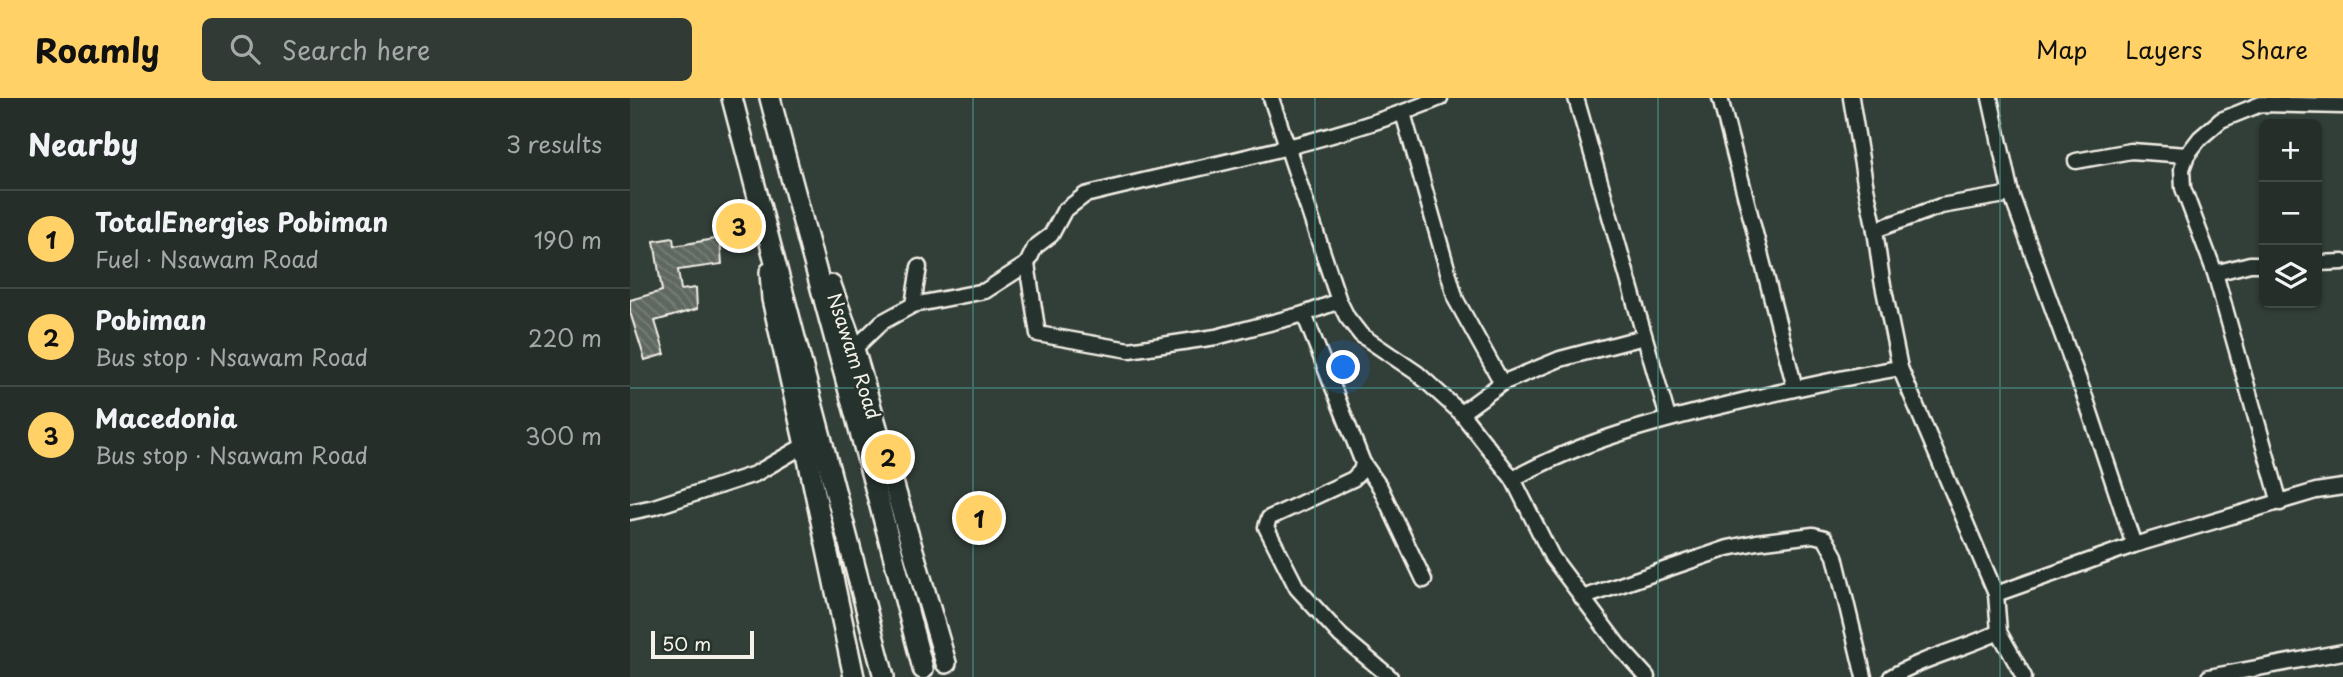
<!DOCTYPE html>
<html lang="en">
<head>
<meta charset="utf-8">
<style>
  body { margin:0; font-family:"Playpen Sans",sans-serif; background:#323a36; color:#f1f3f6 }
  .controls { position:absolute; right:21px; top:21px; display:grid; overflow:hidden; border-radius:10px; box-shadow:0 2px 5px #0004 }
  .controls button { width:63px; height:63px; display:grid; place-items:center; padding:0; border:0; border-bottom:2px solid #424a47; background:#262e2a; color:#f1f3f6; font:35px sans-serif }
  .scale { position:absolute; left:21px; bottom:18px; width:103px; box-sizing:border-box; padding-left:7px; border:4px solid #f4f1e8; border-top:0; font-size:19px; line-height:24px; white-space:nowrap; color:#f4f1e8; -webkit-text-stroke:5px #26332d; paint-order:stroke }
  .you { position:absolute; left:714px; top:270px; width:24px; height:24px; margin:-18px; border:5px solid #fff; border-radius:50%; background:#1a73e8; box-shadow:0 0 0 10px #1a73e833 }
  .badge { display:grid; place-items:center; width:46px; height:46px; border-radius:50%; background:#ffd166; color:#111; font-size:23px; font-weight:700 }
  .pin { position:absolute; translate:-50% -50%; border:4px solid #fff; box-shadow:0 2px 7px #0006 }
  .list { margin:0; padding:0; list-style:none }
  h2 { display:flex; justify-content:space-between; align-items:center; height:91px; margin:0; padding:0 28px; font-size:30px }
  h2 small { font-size:23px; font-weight:400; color:#a4a8a8 }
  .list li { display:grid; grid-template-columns:46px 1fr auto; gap:21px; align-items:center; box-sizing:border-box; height:98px; padding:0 28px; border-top:2px solid #424a47 }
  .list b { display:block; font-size:26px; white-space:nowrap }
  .list p { margin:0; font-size:23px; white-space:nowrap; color:#a4a8a8 }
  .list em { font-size:23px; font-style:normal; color:#a4a8a8 }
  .icon { flex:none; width:38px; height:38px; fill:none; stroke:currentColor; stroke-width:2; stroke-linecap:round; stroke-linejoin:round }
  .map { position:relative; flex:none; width:1713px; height:579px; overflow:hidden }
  header { display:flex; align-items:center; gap:42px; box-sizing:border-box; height:98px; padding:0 35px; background:#ffd166; color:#111 }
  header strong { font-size:33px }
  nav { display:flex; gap:38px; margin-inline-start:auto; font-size:24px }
  .search { width:490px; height:63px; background:#323a36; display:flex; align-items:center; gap:18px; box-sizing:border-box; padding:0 24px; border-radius:10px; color:#a4a8a8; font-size:26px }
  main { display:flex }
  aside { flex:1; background:#262e2a }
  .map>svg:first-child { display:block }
  .building { fill:url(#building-back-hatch); stroke:#f4f1e8; stroke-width:2 }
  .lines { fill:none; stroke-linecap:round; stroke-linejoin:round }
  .minor-casing { stroke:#f4f1e8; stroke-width:19 }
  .highway-casing { stroke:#f4f1e8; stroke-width:24 }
  .minor { stroke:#26332d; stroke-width:14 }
  .highway { stroke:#26332d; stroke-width:19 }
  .grid { fill:none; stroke:#48958c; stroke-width:2; stroke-opacity:0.55 }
  .labels { text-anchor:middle; stroke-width:5; stroke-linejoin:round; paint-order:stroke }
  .street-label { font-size:19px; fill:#f4f1e8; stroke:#26332d }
</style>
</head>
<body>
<header>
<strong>Roamly</strong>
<div class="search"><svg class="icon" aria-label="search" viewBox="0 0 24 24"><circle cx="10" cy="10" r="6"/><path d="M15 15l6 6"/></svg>Search here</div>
<nav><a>Map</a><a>Layers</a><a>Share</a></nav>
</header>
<main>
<aside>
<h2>Nearby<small>3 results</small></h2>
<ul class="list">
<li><span class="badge">1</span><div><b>TotalEnergies Pobiman</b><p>Fuel · Nsawam Road</p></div><em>190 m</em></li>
<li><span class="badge">2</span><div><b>Pobiman</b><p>Bus stop · Nsawam Road</p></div><em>220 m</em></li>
<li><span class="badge">3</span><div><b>Macedonia</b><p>Bus stop · Nsawam Road</p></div><em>300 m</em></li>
</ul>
</aside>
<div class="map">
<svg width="1713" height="579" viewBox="0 0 1713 579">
  <defs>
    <pattern id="building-back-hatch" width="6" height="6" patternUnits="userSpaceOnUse" patternTransform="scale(1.75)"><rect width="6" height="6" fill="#5f6861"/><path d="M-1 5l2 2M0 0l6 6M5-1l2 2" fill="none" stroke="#777e78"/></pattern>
  </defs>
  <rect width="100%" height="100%" fill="#323e38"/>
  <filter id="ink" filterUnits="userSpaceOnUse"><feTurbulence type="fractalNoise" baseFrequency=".0143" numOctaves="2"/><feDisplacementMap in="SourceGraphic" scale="14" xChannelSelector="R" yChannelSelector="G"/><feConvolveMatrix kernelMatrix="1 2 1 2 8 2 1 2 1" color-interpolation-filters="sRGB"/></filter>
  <g filter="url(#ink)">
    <!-- building -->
    <polygon class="building" points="43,140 44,148 90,140 92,166 48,172 51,192 66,190 67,211 25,223 35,256 15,262 0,214 0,202 32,193 24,143"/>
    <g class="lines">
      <defs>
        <g id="minor">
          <polyline points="641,0 709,203 717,219 731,237 787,275 831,315 883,381 922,459 988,547 1017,579"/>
          <polyline points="946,0 1038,320"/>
          <polyline points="1090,0 1165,290"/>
          <polyline points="1221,0 1235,85 1245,132 1252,182 1270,270 1366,496 1369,534 1394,579"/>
          <polyline points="1360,0 1381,96 1456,302 1504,447"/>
          <polyline points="773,15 826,202 872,285"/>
          <polyline points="1446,63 1501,53 1557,57"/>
          <polyline points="1245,132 1311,108 1381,96"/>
          <polyline points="1687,165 1713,164"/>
          <polyline points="1585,175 1620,166 1634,166"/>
          <path d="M 709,203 L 674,216 L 586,239 L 499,252 L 408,236 L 397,166 L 405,149 L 421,137 L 434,113 L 455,97 C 574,67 696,47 810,0"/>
          <polyline points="283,207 289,169"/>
          <polyline points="674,216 733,365 731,373 723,381 639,420 636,429 667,490 711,538 760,579"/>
          <polyline points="224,251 252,224 283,207 355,193 397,166"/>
          <polyline points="831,315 872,285 930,261 1014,239"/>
          <polyline points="733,365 750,389 794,482"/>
          <path d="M 883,381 C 952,342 1032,322 1108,304 C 1162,291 1215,279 1270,270"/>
          <polyline points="1650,405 1585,175 1553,90 1552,71 1557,57 1570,40 1591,22 1631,6 1713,8"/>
          <polyline points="0,414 24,409 125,376 175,347"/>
          <polyline points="1366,496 1504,447 1686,393 1713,389"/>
          <polyline points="952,500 1098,450 1127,444 1183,437 1195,440 1205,458 1234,579"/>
          <path d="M 1261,579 C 1295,559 1333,551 1369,534"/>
          <polyline points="1579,579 1713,554"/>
        </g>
        <g id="highway">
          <polyline points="102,0 254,579"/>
          <path d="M 140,0 C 190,191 244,380 293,571"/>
          <polyline points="140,174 142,201 175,347 224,579"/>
          <polyline points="201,187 224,251 316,565"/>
        </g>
      </defs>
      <!-- minor casing -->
      <use href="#minor" class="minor-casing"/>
      <!-- highway casing -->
      <use href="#highway" class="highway-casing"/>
      <!-- minor -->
      <use href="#minor" class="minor"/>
      <!-- highway -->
      <use href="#highway" class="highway"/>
    </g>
  </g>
  <!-- grid -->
  <path class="grid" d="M 343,0 L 343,579M 685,0 L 685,579M 1028,0 L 1028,579M 1370,0 L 1370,579M 0,290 L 1713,290"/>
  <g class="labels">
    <!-- street labels -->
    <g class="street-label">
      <text transform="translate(224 258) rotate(72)" y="7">Nsawam Road</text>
    </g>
  </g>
</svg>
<div class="controls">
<button>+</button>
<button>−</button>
<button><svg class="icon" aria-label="layers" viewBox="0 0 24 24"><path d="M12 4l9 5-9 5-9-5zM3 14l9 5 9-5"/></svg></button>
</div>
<div class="scale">50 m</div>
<div class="you"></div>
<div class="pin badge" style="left:349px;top:420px">1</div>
<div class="pin badge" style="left:258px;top:359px">2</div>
<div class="pin badge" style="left:109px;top:128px">3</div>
</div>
</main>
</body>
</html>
